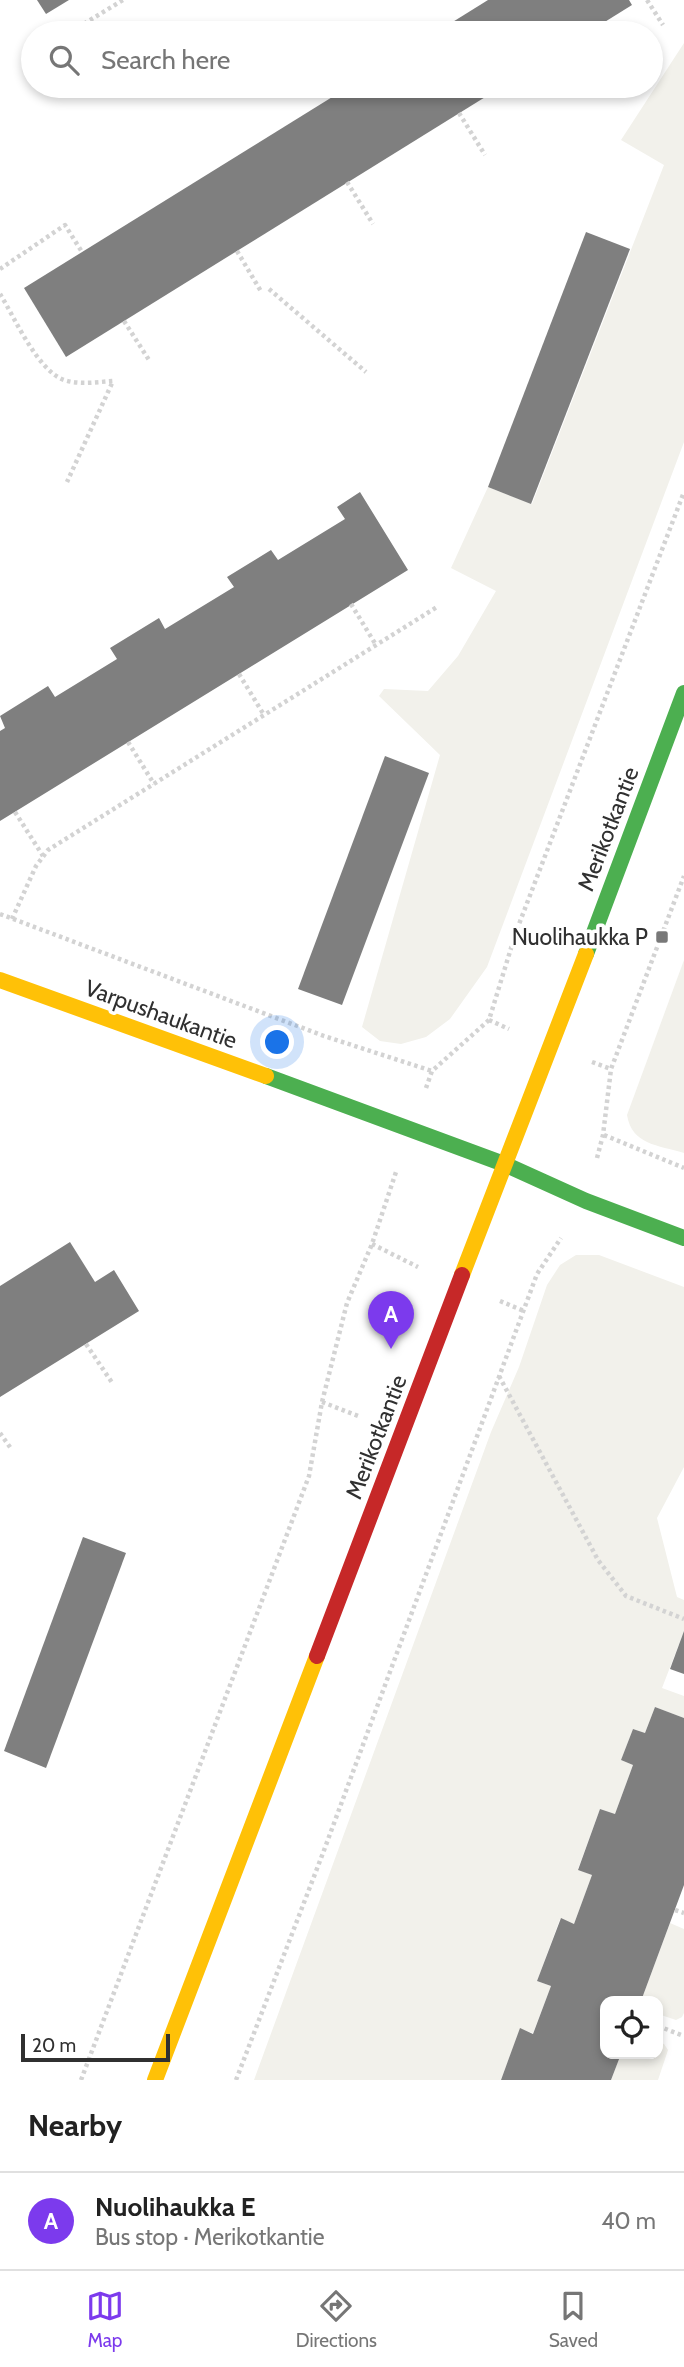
<!DOCTYPE html>
<html lang="en">
<head>
<meta charset="utf-8">
<style>
  body { margin:0; font-family:Cabin,sans-serif; background:#f2f2f2; color:#222 }
  .controls { position:absolute; right:21px; bottom:21px; display:grid; overflow:hidden; border-radius:14px; box-shadow:0 4px 10px #0003 }
  .controls button { width:63px; height:63px; display:grid; place-items:center; padding:0; border:0; border-bottom:2px solid #e0e0e0; background:#fff; color:#222; font:35px sans-serif }
  .scale { position:absolute; left:21px; bottom:18px; width:149px; box-sizing:border-box; padding-left:7px; border:4px solid #303030; border-top:0; font-size:19px; line-height:24px; white-space:nowrap; color:#303030; -webkit-text-stroke:5px #fff; paint-order:stroke }
  .you { position:absolute; left:278px; top:1043px; width:24px; height:24px; margin:-18px; border:5px solid #fff; border-radius:50%; background:#1a73e8; box-shadow:0 0 0 10px #1a73e833 }
  .badge { display:grid; place-items:center; width:46px; height:46px; border-radius:50%; background:#7c3aed; color:#fff; font-size:23px; font-weight:700 }
  .pin { position:absolute; translate:-50% -58px; filter:drop-shadow(0 2px 4px #0008) }
  .pin::after { content:''; position:absolute; top:37px; width:24px; height:21px; background:inherit; clip-path:polygon(0 0,100% 0,50% 100%) }
  .list { margin:0; padding:0; list-style:none }
  h2 { display:flex; justify-content:space-between; align-items:center; height:91px; margin:0; padding:0 28px; font-size:30px }
  h2 small { font-size:23px; font-weight:400; color:#767676 }
  .list li { display:grid; grid-template-columns:46px 1fr auto; gap:21px; align-items:center; box-sizing:border-box; height:98px; padding:0 28px; border-top:2px solid #e0e0e0 }
  .list b { display:block; font-size:26px; white-space:nowrap }
  .list p { margin:0; font-size:23px; white-space:nowrap; color:#767676 }
  .list em { font-size:23px; font-style:normal; color:#767676 }
  .icon { flex:none; width:38px; height:38px; fill:none; stroke:currentColor; stroke-width:2; stroke-linecap:round; stroke-linejoin:round }
  .map { position:relative; flex:none; width:684px; height:2080px; overflow:hidden }
  .search { position:absolute; background:#fff; box-shadow:0 4px 10px #0003; left:21px; right:21px; top:21px; height:77px; display:flex; align-items:center; gap:18px; box-sizing:border-box; padding:0 24px; border-radius:38px; color:#767676; font-size:26px }
  .sheet { height:189px; background:#fff }
  nav { display:flex; justify-content:space-around; align-items:center; box-sizing:border-box; height:98px; border-top:2px solid #e0e0e0; background:#fff; font-size:19px; color:#767676 }
  nav a { display:grid; justify-items:center; gap:4px }
  nav .on { color:#7c3aed }
  .map>svg:first-child { display:block }
  .green { fill:#f2f1eb }
  .building { fill:#7f7f7f }
  .lines { fill:none; stroke-linecap:round; stroke-linejoin:round }
  .path { stroke:#d3d3d3; stroke-width:4.5; stroke-dasharray:3.5 3.5; stroke-linecap:butt }
  .fast { stroke:#4caf50; stroke-width:16 }
  .slow { stroke:#ffc107; stroke-width:16 }
  .jam { stroke:#c62828; stroke-width:16 }
  .poi-dot { fill:#787878; stroke:#fff; stroke-width:2.5 }
  .labels { text-anchor:middle; stroke-width:7; stroke-linejoin:round; paint-order:stroke }
  .street-label { font-size:23px; fill:#303030; stroke:#fff }
  .poi-label { font-size:23px; fill:#303030; stroke:#fff; text-anchor:end }
</style>
</head>
<body>
<div class="map">
<svg width="684" height="2080" viewBox="0 0 684 2080">
  <rect width="100%" height="100%" fill="#fff"/>
  <!-- green -->
  <g class="green">
    <polygon points="684,43 684,442 487,967 450,1019 426,1037 401,1044 380,1041 362,1027 440,755 379,696 384,689 428,691 458,656 496,591 451,568 488,487 532,504 664,165 621,140"/>
    <path d="M 684,960 L 684,1153 C 658,1145 632,1145 627,1115 Z"/>
    <polygon points="576,1255 599,1255 684,1287 684,1467 657,1518 677,1597 684,1600 684,1631 662,1688 684,1696 684,1718 655,1707 645,1733 633,1729 621,1760 633,1765 615,1814 600,1809 578,1869 592,1875 574,1924 560,1919 537,1981 551,1986 533,2033 520,2029 501,2080 254,2080 491,1432 519,1367 547,1285 560,1265"/>
    <polygon points="670,1923 684,1929 684,2013 682,2017 676,2020 658,2014 658,2001 641,2001"/>
    <polygon points="658,2042 664,2044 668,2050 658,2080 611,2080 621,2054 658,2054"/>
  </g>
  <!-- building -->
  <g class="building">
    <polygon points="37,0 69,0 46,14"/>
    <polygon points="488,0 629,0 632,5 587,33 435,33"/>
    <polygon points="350,86 503,86 66,357 24,288"/>
    <polygon points="586,232 630,249 531,504 488,487"/>
    <polygon points="360,492 408,570 0,821 0,731 5,728 0,716 48,686 55,697 117,659 110,648 159,618 165,629 234,587 227,577 271,550 278,560 345,519 337,507"/>
    <polygon points="385,756 429,773 342,1005 298,989"/>
    <polygon points="70,1242 95,1282 114,1270 139,1311 0,1397 0,1286"/>
    <polygon points="83,1537 126,1553 46,1768 4,1751"/>
    <polygon points="684,1631 684,1674 670,1669"/>
    <polygon points="655,1707 684,1718 684,1885 641,2001 605,2001 605,2054 621,2054 611,2080 501,2080 520,2028 533,2034 551,1986 537,1981 561,1918 574,1924 592,1875 578,1870 600,1809 615,1814 633,1765 621,1760 633,1729 645,1733"/>
  </g>
  <g class="lines">
    <!-- path -->
    <g class="path">
      <polyline points="647,0 663,25"/>
      <polyline points="72,31 123,0"/>
      <polyline points="459,113 485,155"/>
      <polyline points="347,182 373,224"/>
      <polyline points="237,251 262,293"/>
      <polyline points="0,269 65,225 82,252"/>
      <polyline points="269,289 366,372"/>
      <path d="M 0,294 C 15,318 37,370 64,380 C 80,385 97,382 113,381 L 67,482"/>
      <polyline points="124,321 149,360"/>
      <polyline points="351,604 376,645"/>
      <polyline points="239,674 264,715"/>
      <polyline points="128,742 154,784"/>
      <polyline points="15,812 43,856"/>
      <polyline points="0,914 324,1036 432,1071"/>
      <polyline points="12,919 36,866 48,850 437,607"/>
      <polyline points="489,1020 509,1029"/>
      <polyline points="592,1062 611,1069"/>
      <polyline points="426,1088 432,1071 489,1020 516,932 684,492"/>
      <polyline points="604,1135 684,1168"/>
      <polyline points="597,1158 603,1135 611,1069 684,876"/>
      <polyline points="372,1244 418,1267"/>
      <polyline points="500,1301 524,1311"/>
      <polyline points="86,1344 113,1384"/>
      <polyline points="499,1376 598,1560 626,1596 684,1619"/>
      <polyline points="322,1402 361,1417"/>
      <polyline points="0,1433 12,1450"/>
      <polyline points="675,1910 684,1913"/>
      <polyline points="658,2026 684,2036"/>
      <polyline points="81,2080 309,1476 322,1402 347,1303 372,1244 396,1172"/>
      <polyline points="236,2080 323,1853 537,1274 561,1238"/>
    </g>
    <!-- fast -->
    <g class="fast">
      <polyline points="586,954 684,693"/>
      <polyline points="266,1076 504,1164 586,1201 684,1238"/>
    </g>
    <!-- slow -->
    <g class="slow">
      <polyline points="0,980 266,1076"/>
      <polyline points="462,1275 586,954"/>
      <polyline points="155,2080 317,1656"/>
    </g>
    <!-- jam -->
    <polyline class="jam" points="317,1656 462,1275"/>
  </g>
  <!-- markers -->
  <rect class="poi-dot" x="655" y="930" width="14" height="14" rx="3.5"/>
  <g class="labels">
    <!-- street labels -->
    <g class="street-label">
      <text transform="translate(608 829) rotate(-69)" y="8">Merikotkantie</text>
      <text transform="translate(161 1014) rotate(20)" y="8">Varpushaukantie</text>
      <text transform="translate(376 1437) rotate(-69)" y="8">Merikotkantie</text>
    </g>
    <!-- poi labels -->
    <g class="poi-label">
      <text x="648" y="945">Nuolihaukka P</text>
    </g>
  </g>
</svg>
<div class="controls">
<button><svg class="icon" aria-label="locate" viewBox="0 0 24 24"><circle cx="12" cy="12" r="6"/><path d="M12 2v4M12 18v4M2 12h4M18 12h4"/></svg></button>
</div>
<div class="scale">20 m</div>
<div class="you"></div>
<div class="pin badge" style="left:391px;top:1349px">A</div>
<div class="search"><svg class="icon" aria-label="search" viewBox="0 0 24 24"><circle cx="10" cy="10" r="6"/><path d="M15 15l6 6"/></svg>Search here</div>
</div>
<section class="sheet">
<h2>Nearby<small></small></h2>
<ul class="list">
<li><span class="badge">A</span><div><b>Nuolihaukka E</b><p>Bus stop · Merikotkantie</p></div><em>40 m</em></li>
</ul>
</section>
<nav>
<a class="on"><svg class="icon" aria-label="map" viewBox="0 0 24 24"><path d="M3 6l6-2 6 2 6-2v14l-6 2-6-2-6 2zM9 4v14M15 6v14"/></svg>Map</a>
<a><svg class="icon" aria-label="directions" viewBox="0 0 24 24"><path d="M12 3l9 9-9 9-9-9zM9 14v-3h6M13 9l2 2-2 2"/></svg>Directions</a>
<a><svg class="icon" aria-label="saved" viewBox="0 0 24 24"><path d="M7 4h10v16l-5-4-5 4z"/></svg>Saved</a>
</nav>
</body>
</html>
